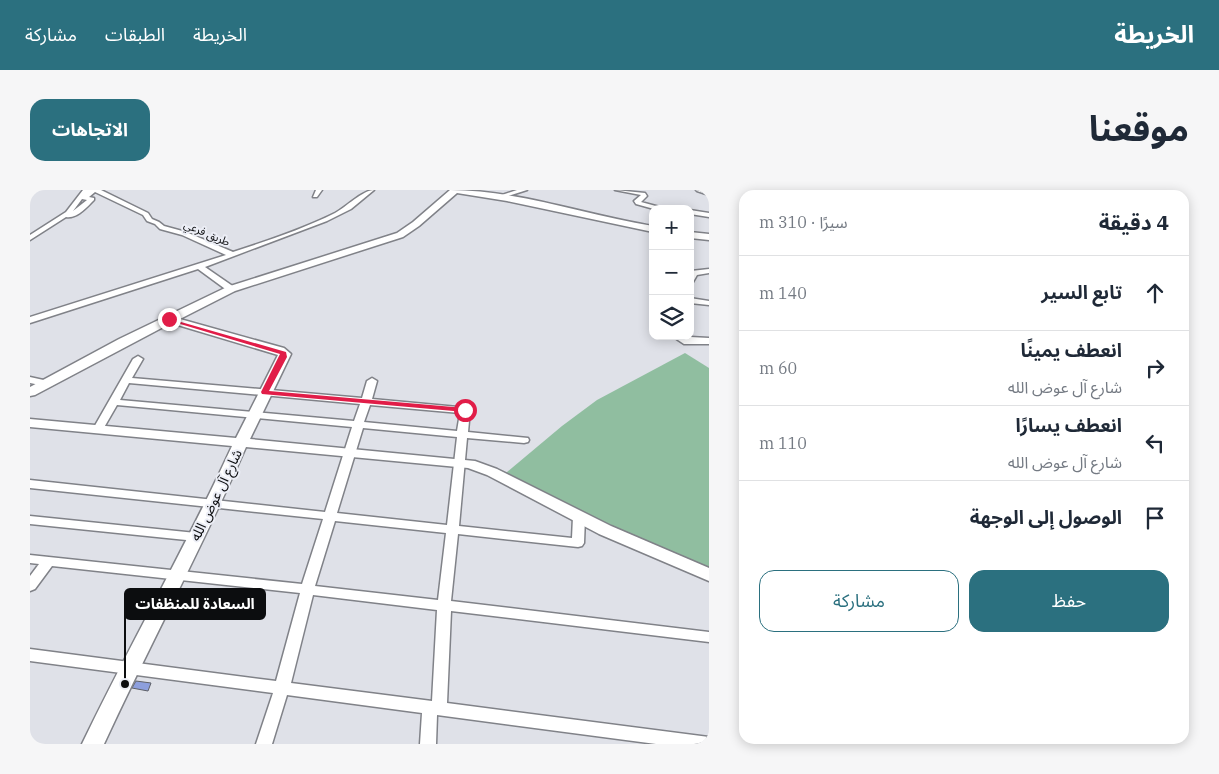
<!DOCTYPE html>
<html lang="ar">
<head>
<meta charset="utf-8">
<style>
  body { margin:0; font-family:"IBM Plex Serif","Noto Sans Arabic",serif; background:#f6f6f7; color:#1f2937; direction:rtl }
  .controls { position:absolute; right:15px; top:15px; display:grid; overflow:hidden; border-radius:10px; box-shadow:0 2px 12px #0003 }
  .controls button { width:45px; height:45px; display:grid; place-items:center; padding:0; border:0; border-bottom:1px solid #e0e1e3; background:#fff; color:#1f2937; font:25px sans-serif }
  .stop { position:absolute; width:15px; height:15px; margin:-11px; border:4px solid #e11d48; border-radius:50%; background:#fff }
  .stop.end { background:#e11d48; border-color:#fff; box-shadow:0 1px 5px #0008 }
  .list { margin:0; padding:0; list-style:none }
  h2 { display:flex; justify-content:space-between; align-items:center; height:65px; margin:0; padding:0 20px; font-size:21px }
  h2 small { font-size:16px; font-weight:400; color:#747a83 }
  .list li { display:grid; grid-template-columns:32px 1fr auto; gap:15px; align-items:center; box-sizing:border-box; height:75px; padding:0 20px; border-top:1px solid #e0e1e3 }
  .list b { display:block; font-size:19px; white-space:nowrap }
  .list p { margin:0; font-size:16px; white-space:nowrap; color:#747a83 }
  .list em { font-size:16px; font-style:normal; color:#747a83 }
  .actions { display:flex; gap:10px; padding:15px 20px }
  .actions a { flex:1; padding:11px 0; border:1px solid #2b707f; border-radius:15px; text-align:center; font-size:18px; color:#2b707f }
  .actions .main { background:#2b707f; color:#fff }
  .icon { flex:none; width:28px; height:28px; fill:none; stroke:currentColor; stroke-width:2; stroke-linecap:round; stroke-linejoin:round }
  .map { position:relative; flex:none; width:679px; height:554px; overflow:hidden; direction:ltr; border-radius:15px }
  header { display:flex; align-items:center; gap:30px; box-sizing:border-box; height:70px; padding:0 25px; background:#2b707f; color:#fff }
  header strong { font-size:24px }
  nav { display:flex; gap:28px; margin-inline-start:auto; font-size:18px }
  .intro { display:flex; align-items:center; justify-content:space-between; box-sizing:border-box; height:120px; padding:0 30px }
  h1 { margin:0; font-size:35px }
  .button { padding:12px 22px; border-radius:15px; background:#2b707f; color:#fff; font-size:18px; font-weight:700 }
  main { display:flex; gap:30px; padding:0 30px }
  aside { flex:1; background:#fff; border-radius:15px; box-shadow:0 2px 12px #0003 }
  .map>svg:first-child { display:block }
  .green { fill:#90bea0 }
  .building { fill:#8d9fdd; stroke:#5e6067 }
  .lines { fill:none; stroke-linecap:round; stroke-linejoin:round }
  .street-casing { stroke:#808288; stroke-width:3 }
  .secondary-casing { stroke:#808288; stroke-width:3 }
  .street { fill:#fff; fill-rule:evenodd }
  .secondary { fill:#fff; fill-rule:evenodd }
  .route { fill:#e11d48 }
  .labels { text-anchor:middle; stroke-width:4; stroke-linejoin:round; paint-order:stroke }
  .far-street-label { font-size:11px; fill:#0c0d0f; stroke:#eceef6 }
  .street-label { font-size:14px; fill:#0c0d0f; stroke:#eceef6 }
  .leader { fill:none; stroke:#0c0d0f; stroke-width:2 }
  .callout-dot { fill:#0c0d0f; stroke:#eceef6; stroke-width:2 }
  .callout { fill:#0c0d0f; stroke:#0c0d0f; stroke-width:2 }
  .callout-label { font-size:15px; text-anchor:middle; font-weight:bold; fill:#fff }
</style>
</head>
<body>
<header>
<strong>الخريطة</strong>
<nav><a>الخريطة</a><a>الطبقات</a><a>مشاركة</a></nav>
</header>
<div class="intro"><h1>موقعنا</h1><a class="button">الاتجاهات</a></div>
<main>
<aside>
<h2>4 دقيقة<small>سيرًا · 310 m</small></h2>
<ul class="list">
<li><svg class="icon" aria-label="ahead" viewBox="0 0 24 24"><path d="M12 20V5M6 11l6-6 6 6"/></svg><div><b>تابع السير</b></div><em>140 m</em></li>
<li><svg class="icon" aria-label="right" viewBox="0 0 24 24"><path d="M7 20v-9h11M14 6l5 5-5 5"/></svg><div><b>انعطف يمينًا</b><p>شارع آل عوض الله</p></div><em>60 m</em></li>
<li><svg class="icon" aria-label="left" viewBox="0 0 24 24"><path d="M17 20v-9H6M10 6l-5 5 5 5"/></svg><div><b>انعطف يسارًا</b><p>شارع آل عوض الله</p></div><em>110 m</em></li>
<li><svg class="icon" aria-label="arrive" viewBox="0 0 24 24"><path d="M6 21V4h12l-3 4 3 4H6"/></svg><div><b>الوصول إلى الوجهة</b></div></li>
</ul>
<div class="actions"><a class="main">حفظ</a><a>مشاركة</a></div>
</aside>
<div class="map">
<svg width="679" height="554" viewBox="0 0 679 554">
  <rect width="100%" height="100%" fill="#dfe1e8"/>
  <!-- green -->
  <polygon class="green" points="655,163 679,178 679,385 471,287 532,236 567,210"/>
  <!-- building -->
  <polygon class="building" points="106,491 121,493 118,501 102,498"/>
  <g class="lines">
    <defs>
      <g id="street">
        <path d="M 53,0 L 71,0 L 118,23 L 122,29 L 129,32 L 134,36 L 156,42 L 203,62 C 237,51 273,39 305,23 C 316,17 333,0 344,0 L 321,19 L 297,31 L 175,77 L 204,97 L 204,101 L 198,101 L 168,79 L 0,133 L 0,127 L 196,65 L 152,45 L 130,39 L 125,34 L 117,31 L 113,25 L 65,2 L 59,7 L 64,8 L 64,10 C 57,17 47,29 36,27 L 0,50 L 0,45 L 36,22 ZM 52,9 L 57,10 L 43,21 Z"/>
        <polygon points="286,0 292,0 287,7 283,7"/>
        <polygon points="487,0 497,0 472,8 469,6"/>
        <polygon points="585,0 615,3 617,6 611,12 637,19 624,19 606,14 604,11 611,5"/>
        <polygon points="666,0 679,1 679,5 667,1"/>
        <polygon points="660,20 679,23 679,27 660,24"/>
        <polygon points="679,79 679,83 667,85 663,92 660,92 661,81"/>
        <polygon points="660,108 679,111 679,115 660,113"/>
        <polygon points="642,146 679,148 679,154 654,154"/>
        <path d="M 108,166 L 113,169 L 102,188 L 332,208 L 337,191 L 342,188 L 347,191 L 342,209 L 439,218 L 440,220 L 438,242 L 498,248 L 499,250 L 498,252 L 494,253 L 437,248 L 429,336 L 542,348 L 543,327 L 549,323 L 555,327 L 554,353 L 552,356 L 548,357 L 428,344 L 421,411 L 679,442 L 679,452 L 421,421 L 417,513 L 679,547 L 679,554 L 626,554 L 407,525 L 406,554 L 390,554 L 392,523 L 257,505 L 242,554 L 226,554 L 243,503 L 0,471 L 0,459 L 246,491 L 270,403 L 22,376 L 5,399 L 0,401 L 0,386 L 9,374 L 0,373 L 0,365 L 272,394 L 293,329 L 0,298 L 0,290 L 295,322 L 322,237 L 87,215 L 72,241 L 64,241 L 63,239 L 103,169 ZM 99,193 L 330,214 L 324,231 L 90,210 ZM 340,215 L 430,223 L 427,241 L 334,232 ZM 333,238 L 427,247 L 417,335 L 307,323 ZM 305,331 L 416,343 L 408,410 L 285,396 ZM 283,405 L 407,420 L 402,511 L 261,493 Z"/>
        <polygon points="0,187 18,191 20,193 15,196 0,193"/>
        <polygon points="0,326 166,343 170,344 172,347 170,350 166,351 0,334"/>
      </g>
      <g id="secondary">
        <path d="M 420,0 C 488,0 556,25 623,36 L 623,42 L 477,11 L 427,3 L 389,36 L 373,47 L 205,101 L 150,129 L 254,158 L 261,164 L 220,249 L 445,271 L 467,279 L 581,336 L 679,378 L 679,391 L 569,344 L 457,285 L 438,278 L 216,257 C 172,358 120,454 74,554 L 52,554 C 100,454 156,357 202,256 L 0,237 L 0,229 L 206,248 L 248,165 L 141,133 L 5,205 L 0,206 L 0,197 L 89,149 L 197,97 L 367,43 L 383,32 Z"/>
        <polygon points="660,42 679,44 679,50 660,48"/>
      </g>
    </defs>
    <!-- street casing -->
    <use href="#street" class="street-casing"/>
    <!-- secondary casing -->
    <use href="#secondary" class="secondary-casing"/>
    <!-- street -->
    <use href="#street" class="street"/>
    <!-- secondary -->
    <use href="#secondary" class="secondary"/>
  </g>
  <!-- route -->
  <polygon class="route" points="137,128 256,162 257,167 239,201 435,218 438,220 435,222 232,204 231,202 250,164 137,130"/>
  <g class="labels">
    <!-- far-street labels -->
    <g class="far-street-label">
      <text transform="translate(177 43) rotate(23)" y="4">طريق فرعي</text>
    </g>
    <!-- street labels -->
    <g class="street-label">
      <text transform="translate(186 305) rotate(-64)" y="5">شارع آل عوض الله</text>
    </g>
  </g>
  <!-- callouts -->
  <path class="leader" d="M95 494L95 414"/>
  <circle class="callout-dot" cx="95" cy="494" r="5"/>
  <rect class="callout" x="95" y="399" width="140" height="30" rx="5"/>
  <g class="callout-label">
    <text x="165" y="419">السعادة للمنظفات</text>
  </g>
</svg>
<div class="controls">
<button>+</button>
<button>−</button>
<button><svg class="icon" aria-label="layers" viewBox="0 0 24 24"><path d="M12 4l9 5-9 5-9-5zM3 14l9 5 9-5"/></svg></button>
</div>
<div class="stop" style="left:435px;top:220px"></div>
<div class="stop end" style="left:139px;top:129px"></div>
</div>
</main>
</body>
</html>
